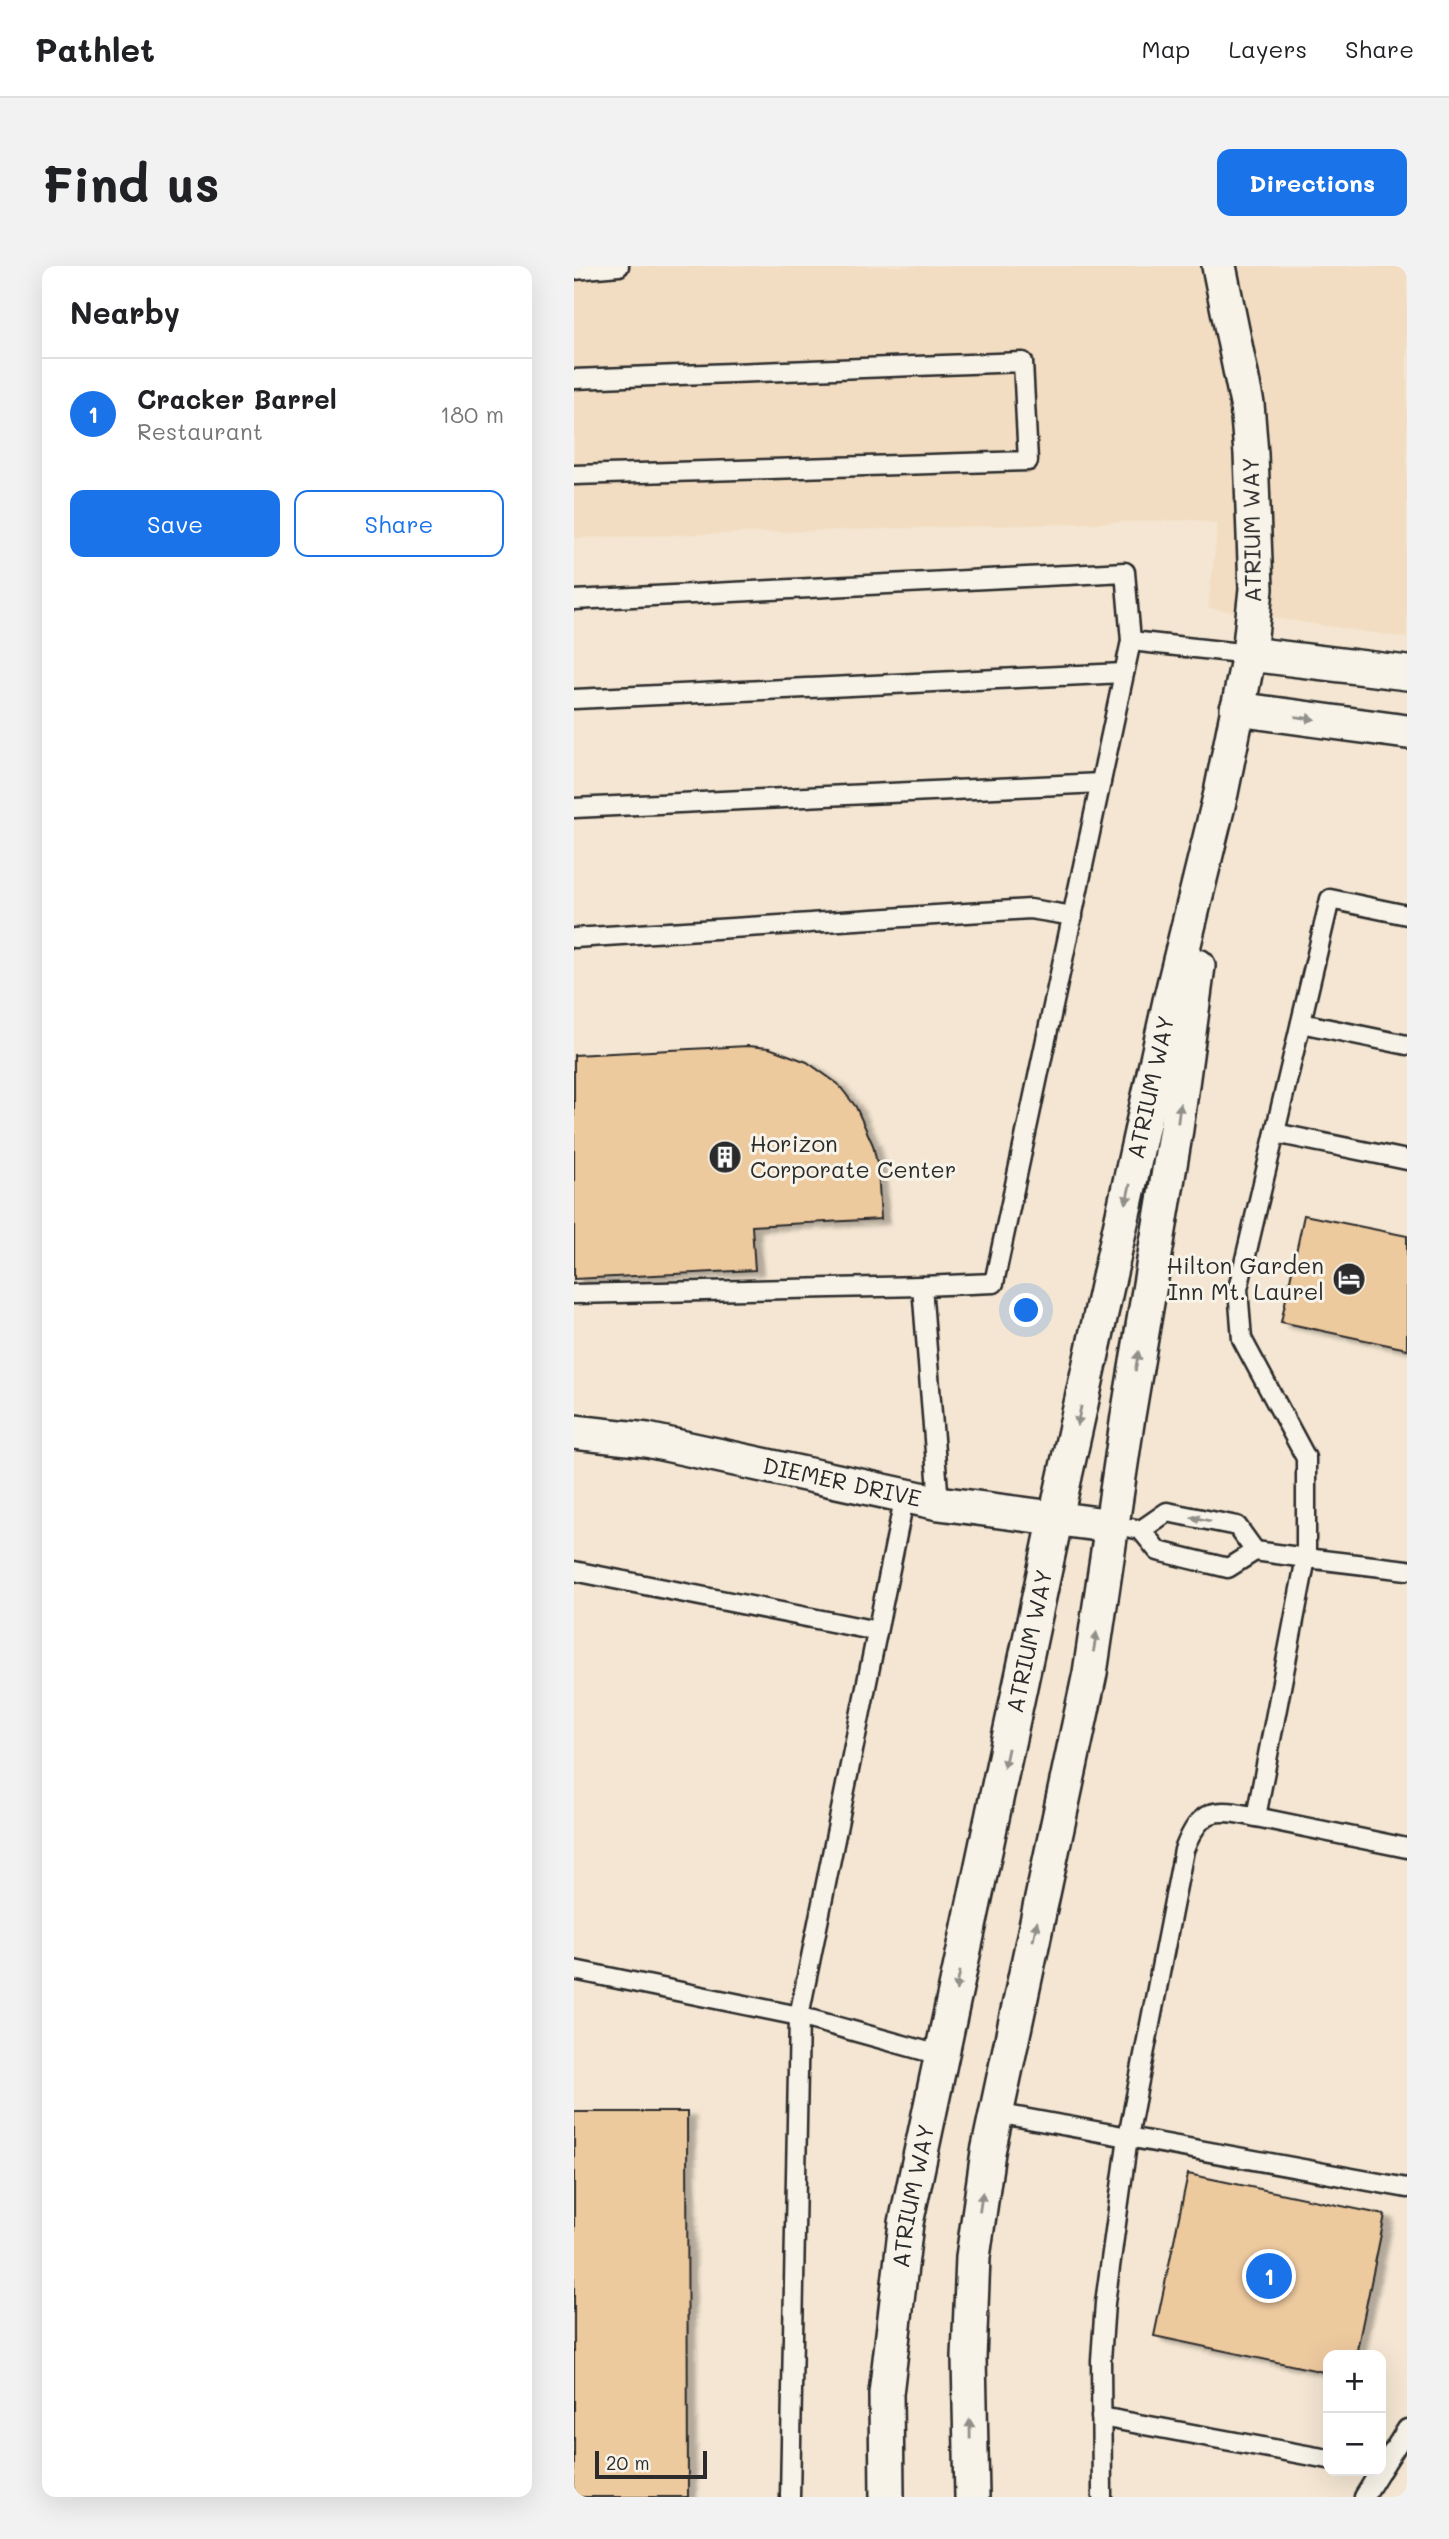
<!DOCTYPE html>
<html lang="en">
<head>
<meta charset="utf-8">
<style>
  body { margin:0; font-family:Mali,sans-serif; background:#f2f2f2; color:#202124 }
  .controls { position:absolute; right:21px; bottom:21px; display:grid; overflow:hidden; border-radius:14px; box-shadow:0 7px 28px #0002 }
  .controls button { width:63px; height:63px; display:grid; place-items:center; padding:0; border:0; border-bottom:2px solid #e0e0e0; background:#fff; color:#202124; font:35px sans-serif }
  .scale { position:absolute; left:21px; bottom:18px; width:112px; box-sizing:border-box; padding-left:7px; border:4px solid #2b2b2b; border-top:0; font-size:19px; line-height:24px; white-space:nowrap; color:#2b2b2b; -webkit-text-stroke:5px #f7f3e8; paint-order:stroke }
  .you { position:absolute; left:453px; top:1045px; width:24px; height:24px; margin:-18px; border:5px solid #fff; border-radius:50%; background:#1a73e8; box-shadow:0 0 0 10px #1a73e833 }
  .badge { display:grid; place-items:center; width:46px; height:46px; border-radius:50%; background:#1a73e8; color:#fff; font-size:23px; font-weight:700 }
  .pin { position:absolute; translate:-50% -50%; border:4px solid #fff; box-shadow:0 2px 7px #0006 }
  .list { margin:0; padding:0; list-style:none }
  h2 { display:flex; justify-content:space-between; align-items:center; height:91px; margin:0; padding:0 28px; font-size:30px }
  h2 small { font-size:23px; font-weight:400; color:#757577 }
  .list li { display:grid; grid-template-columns:46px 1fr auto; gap:21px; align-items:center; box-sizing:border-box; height:112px; padding:0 28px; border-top:2px solid #e0e0e0 }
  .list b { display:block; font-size:26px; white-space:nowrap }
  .list p { margin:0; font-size:23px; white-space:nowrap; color:#757577 }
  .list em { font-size:23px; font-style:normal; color:#757577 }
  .actions { display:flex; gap:14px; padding:21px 28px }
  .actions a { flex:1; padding:16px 0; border:2px solid #1a73e8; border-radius:14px; text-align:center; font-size:24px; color:#1a73e8 }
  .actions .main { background:#1a73e8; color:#fff }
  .map { position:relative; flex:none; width:833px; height:2231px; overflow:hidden; border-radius:14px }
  header { display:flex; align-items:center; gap:42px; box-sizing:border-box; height:98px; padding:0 35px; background:#fff; border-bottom:2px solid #e0e0e0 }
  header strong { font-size:33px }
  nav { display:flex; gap:38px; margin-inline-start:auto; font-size:24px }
  .intro { display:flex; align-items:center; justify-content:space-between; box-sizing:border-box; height:168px; padding:0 42px }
  h1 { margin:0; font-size:49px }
  .button { padding:18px 32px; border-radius:14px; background:#1a73e8; color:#fff; font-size:24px; font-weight:700 }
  main { display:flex; gap:42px; padding:0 42px }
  aside { flex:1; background:#fff; border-radius:14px; box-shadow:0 7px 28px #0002 }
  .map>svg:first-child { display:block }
  .built { fill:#f2ddc2 }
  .building { fill:#edc99e; stroke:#2b2b2b; stroke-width:2; filter:url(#shadow) }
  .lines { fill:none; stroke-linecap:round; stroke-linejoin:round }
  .lane-casing { stroke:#2b2b2b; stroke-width:23 }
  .street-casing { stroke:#2b2b2b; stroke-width:38 }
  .lane { stroke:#f7f3e8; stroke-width:18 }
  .street { stroke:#f7f3e8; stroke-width:33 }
  .oneway { fill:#918f8a }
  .labels { text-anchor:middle; stroke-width:6; stroke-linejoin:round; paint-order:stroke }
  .street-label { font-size:23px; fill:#2b2b2b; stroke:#f7f3e8 }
  .poi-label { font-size:23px; fill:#2b2b2b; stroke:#f7f3e8; text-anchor:start }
</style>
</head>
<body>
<header>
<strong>Pathlet</strong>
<nav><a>Map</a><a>Layers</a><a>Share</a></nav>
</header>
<div class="intro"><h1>Find us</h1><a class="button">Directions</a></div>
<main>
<aside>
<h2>Nearby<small></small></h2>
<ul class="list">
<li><span class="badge">1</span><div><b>Cracker Barrel</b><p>Restaurant</p></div><em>180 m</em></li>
</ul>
<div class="actions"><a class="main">Save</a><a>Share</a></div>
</aside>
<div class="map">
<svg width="833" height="2231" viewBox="0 0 833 2231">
  <defs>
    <filter id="shadow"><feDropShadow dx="8" dy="4.5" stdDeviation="2" flood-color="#0004"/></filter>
  </defs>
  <rect width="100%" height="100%" fill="#f4e6d2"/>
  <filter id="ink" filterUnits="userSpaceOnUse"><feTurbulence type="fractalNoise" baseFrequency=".0143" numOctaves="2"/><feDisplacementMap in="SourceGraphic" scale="14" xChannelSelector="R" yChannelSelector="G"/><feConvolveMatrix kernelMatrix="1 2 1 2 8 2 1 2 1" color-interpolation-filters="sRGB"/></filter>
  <g filter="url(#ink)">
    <!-- built -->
    <polygon class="built" points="0,0 833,0 833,372 634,342 644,257 618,254 0,272"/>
    <!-- building -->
    <g class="building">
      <polygon points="174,780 195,782 233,796 264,818 282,841 299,879 304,902 307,953 178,960 181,1004 0,1013 0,789"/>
      <polygon points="730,949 833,970 833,1083 707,1056"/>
      <polygon points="0,1846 113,1846 114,2231 0,2231"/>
      <polygon points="614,1908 811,1949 782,2089 754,2089 754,2107 580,2070"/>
    </g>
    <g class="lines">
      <defs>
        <g id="lane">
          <polyline points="0,4 45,0"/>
          <polyline points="0,113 449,96 454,195 0,209"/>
          <polyline points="0,334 551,306 557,375"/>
          <polyline points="0,433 550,407"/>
          <polyline points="0,542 527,517"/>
          <polyline points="833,649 756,633 664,1023 668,1073 732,1192 732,1292 833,1304"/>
          <polyline points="0,672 456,643 499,650"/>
          <polyline points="727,757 833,779"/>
          <polyline points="701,867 833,894"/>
          <polyline points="0,1028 348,1020"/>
          <polyline points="331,1229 225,1750 369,1790"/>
          <polyline points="365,1237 348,1020 420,1017 557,375 675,388"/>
          <polyline points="557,1262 567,1264 593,1246 663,1260 681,1285"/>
          <polyline points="0,1305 303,1365"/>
          <polyline points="682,1551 833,1582"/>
          <polyline points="0,1704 225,1750 216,2231"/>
          <polyline points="422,1847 833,1922"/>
          <polyline points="527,2151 754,2193"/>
          <polyline points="807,2204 833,2163"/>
          <path d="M 528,2231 L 527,2094 L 531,2037 L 554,1871 L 610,1584 C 627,1541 640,1542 682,1551 L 732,1292 L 681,1285 L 654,1302 L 584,1285 L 567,1264"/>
          <polyline points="790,2231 806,2205"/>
        </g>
        <g id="street">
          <polyline points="675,388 833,407"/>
          <polyline points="663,443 833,466"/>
          <path id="s1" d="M 0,1166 L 73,1174 L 365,1237 L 539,1260"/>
          <path id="s2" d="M 313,2231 L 312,2128 L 332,1957 L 482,1251 L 596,735 L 647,527 L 675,388 L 682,323 L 677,188 L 673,138 L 645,0"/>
          <polyline points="398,2231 395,2092 399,1991 414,1886 516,1407 554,1150 602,863 624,700"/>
        </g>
      </defs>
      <!-- lane casing -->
      <use href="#lane" class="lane-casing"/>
      <!-- street casing -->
      <use href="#street" class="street-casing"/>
      <!-- lane -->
      <use href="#lane" class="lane"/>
      <!-- street -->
      <use href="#street" class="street"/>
    </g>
    <!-- one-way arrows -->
    <defs><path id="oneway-solid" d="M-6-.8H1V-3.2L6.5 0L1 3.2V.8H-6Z" transform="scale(1.75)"/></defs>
    <g class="oneway">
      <use href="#oneway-solid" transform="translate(731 452) rotate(8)"/>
      <use href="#oneway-solid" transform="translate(605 847) rotate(-83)"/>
      <use href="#oneway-solid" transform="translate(554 928) rotate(102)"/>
      <use href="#oneway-solid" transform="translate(563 1095) rotate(-80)"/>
      <use href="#oneway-solid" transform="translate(505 1150) rotate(102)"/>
      <use href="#oneway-solid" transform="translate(627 1253) rotate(-168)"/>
      <use href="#oneway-solid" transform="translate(521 1376) rotate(-81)"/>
      <use href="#oneway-solid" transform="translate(432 1492) rotate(102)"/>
      <use href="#oneway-solid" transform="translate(461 1665) rotate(-78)"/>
      <use href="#oneway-solid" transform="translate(384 1715) rotate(102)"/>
      <use href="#oneway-solid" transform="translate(407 1936) rotate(-82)"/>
      <use href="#oneway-solid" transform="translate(396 2163) rotate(-91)"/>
    </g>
  </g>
  <!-- icons -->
  <defs>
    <symbol id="building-disc" viewBox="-11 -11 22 22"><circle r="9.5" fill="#2b2b2b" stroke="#f7f3e8"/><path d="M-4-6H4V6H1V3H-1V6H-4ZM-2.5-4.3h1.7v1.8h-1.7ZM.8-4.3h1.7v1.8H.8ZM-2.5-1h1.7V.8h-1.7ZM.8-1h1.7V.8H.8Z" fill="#fff"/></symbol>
    <symbol id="hotel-disc" viewBox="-11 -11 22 22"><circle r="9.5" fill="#2b2b2b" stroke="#f7f3e8"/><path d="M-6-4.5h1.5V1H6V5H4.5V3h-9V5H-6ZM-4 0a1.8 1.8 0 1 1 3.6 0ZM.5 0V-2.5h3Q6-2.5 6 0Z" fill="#fff"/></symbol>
  </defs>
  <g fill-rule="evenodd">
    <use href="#building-disc" x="132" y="872" width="38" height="38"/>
    <use href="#hotel-disc" x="756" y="994" width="38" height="38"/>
  </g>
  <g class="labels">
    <!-- street labels -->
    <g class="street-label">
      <text transform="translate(678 264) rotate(-91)" y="8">ATRIUM WAY</text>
      <text dy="8" stroke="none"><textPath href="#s2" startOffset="1437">ATRIUM WAY</textPath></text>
      <text dy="8" stroke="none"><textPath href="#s1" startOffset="273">DIEMER DRIVE</textPath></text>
      <text dy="8" stroke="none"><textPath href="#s2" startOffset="870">ATRIUM WAY</textPath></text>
      <text dy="8" stroke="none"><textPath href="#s2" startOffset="303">ATRIUM WAY</textPath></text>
    </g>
    <!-- poi labels -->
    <g class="poi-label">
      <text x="176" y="886">Horizon<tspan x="176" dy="26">Corporate Center</tspan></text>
      <text x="750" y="1008" text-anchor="end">Hilton Garden<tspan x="750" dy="26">Inn Mt. Laurel</tspan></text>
    </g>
  </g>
</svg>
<div class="controls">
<button>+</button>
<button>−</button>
</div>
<div class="scale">20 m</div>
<div class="you"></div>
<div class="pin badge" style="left:695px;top:2010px">1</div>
</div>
</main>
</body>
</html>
